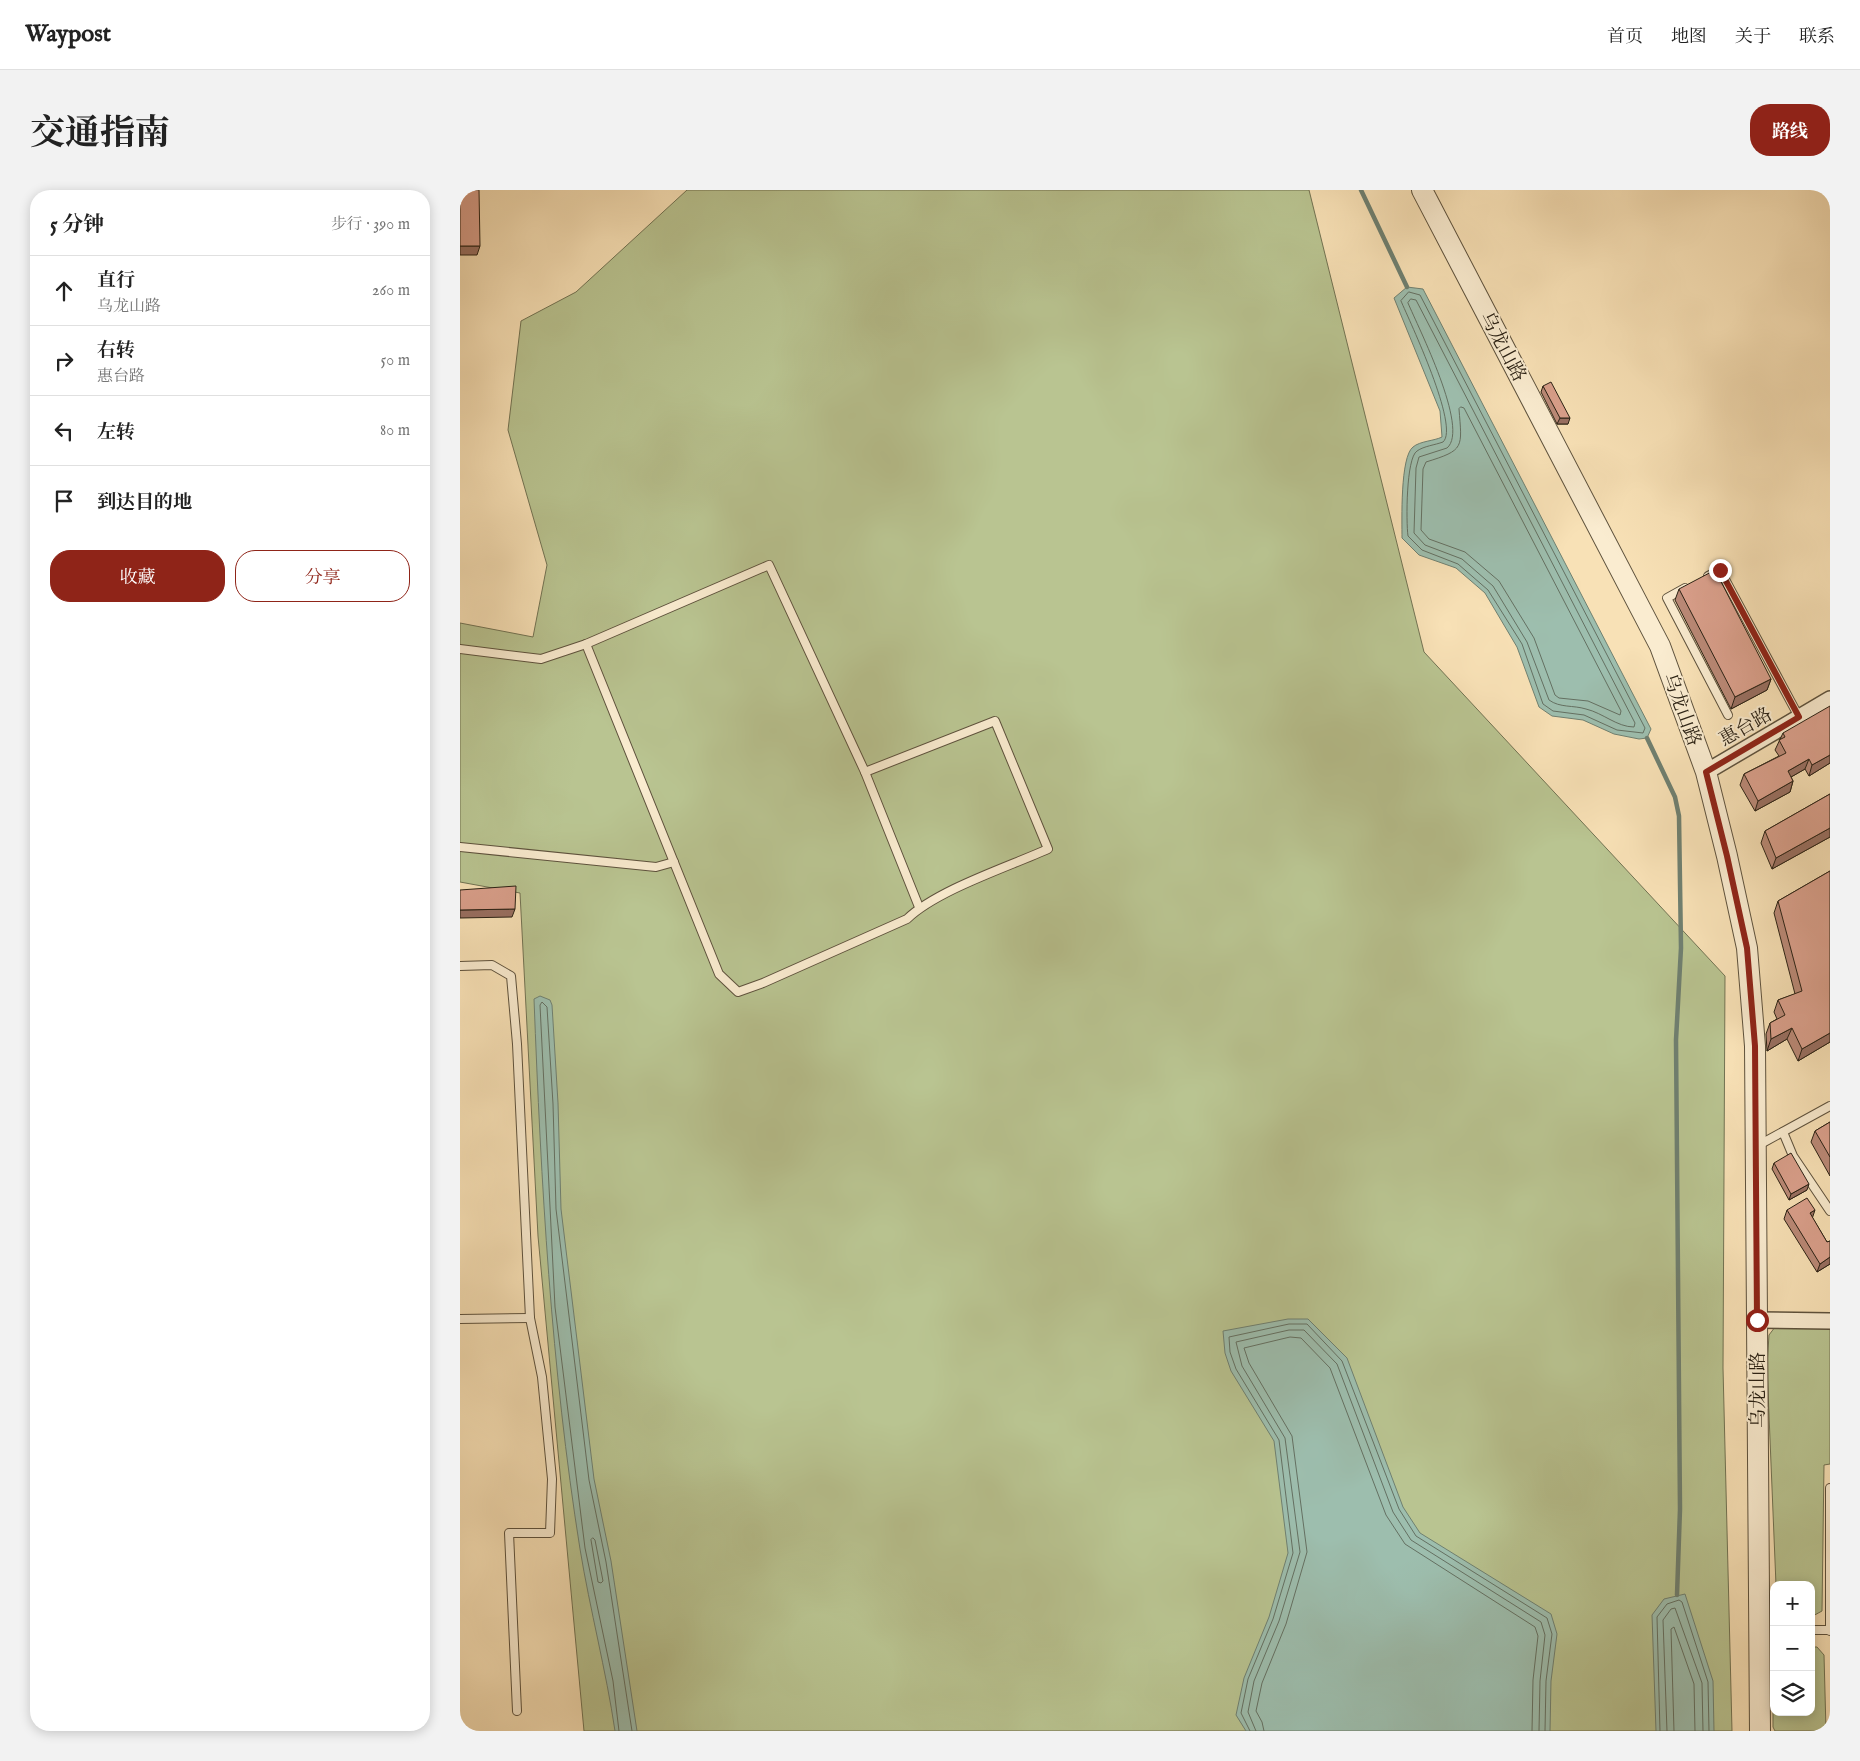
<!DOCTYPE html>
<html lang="zh">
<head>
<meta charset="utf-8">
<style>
  body { margin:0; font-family:"IM FELL English","Noto Serif SC",serif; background:#f2f2f2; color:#222 }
  .controls { position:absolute; right:15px; bottom:15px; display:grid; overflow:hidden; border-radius:10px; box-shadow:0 2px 12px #0003 }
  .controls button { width:45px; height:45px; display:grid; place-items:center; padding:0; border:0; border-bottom:1px solid #e0e0e0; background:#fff; color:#222; font:25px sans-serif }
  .stop { position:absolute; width:15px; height:15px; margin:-11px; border:4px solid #8f2418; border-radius:50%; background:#fff }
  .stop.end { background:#8f2418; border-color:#fff; box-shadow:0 1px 5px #0008 }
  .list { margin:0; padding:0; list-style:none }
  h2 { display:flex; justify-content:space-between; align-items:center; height:65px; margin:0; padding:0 20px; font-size:21px }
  h2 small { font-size:16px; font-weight:400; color:#767676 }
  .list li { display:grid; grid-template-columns:32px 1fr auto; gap:15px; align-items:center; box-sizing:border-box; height:70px; padding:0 20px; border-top:1px solid #e0e0e0 }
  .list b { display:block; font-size:19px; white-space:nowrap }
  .list p { margin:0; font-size:16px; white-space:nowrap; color:#767676 }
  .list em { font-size:16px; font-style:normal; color:#767676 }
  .actions { display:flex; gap:10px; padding:15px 20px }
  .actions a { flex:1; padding:11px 0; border:1px solid #8f2418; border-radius:20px; text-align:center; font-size:18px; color:#8f2418 }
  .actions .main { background:#8f2418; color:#fff }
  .icon { flex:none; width:28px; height:28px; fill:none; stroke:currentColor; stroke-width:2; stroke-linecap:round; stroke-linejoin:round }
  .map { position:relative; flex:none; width:1370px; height:1541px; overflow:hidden; border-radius:20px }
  header { display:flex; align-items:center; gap:30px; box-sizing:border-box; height:70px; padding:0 25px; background:#fff; border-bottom:1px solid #e0e0e0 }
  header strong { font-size:24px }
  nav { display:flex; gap:28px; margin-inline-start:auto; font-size:18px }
  .intro { display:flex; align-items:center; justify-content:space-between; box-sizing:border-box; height:120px; padding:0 30px }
  h1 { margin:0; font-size:35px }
  .button { padding:12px 22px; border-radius:20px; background:#8f2418; color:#fff; font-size:18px; font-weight:700 }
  main { display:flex; gap:30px; padding:0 30px }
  aside { flex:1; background:#fff; border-radius:20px; box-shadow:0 2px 12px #0003 }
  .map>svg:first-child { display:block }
  .green { fill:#b9c491; stroke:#727353 }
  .water { fill:#9dbeae; stroke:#6f8071 }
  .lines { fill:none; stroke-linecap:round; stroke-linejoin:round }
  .shore { stroke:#647062; stroke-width:1 }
  .stream { stroke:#6f8071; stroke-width:4.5 }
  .service-casing { stroke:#5e523d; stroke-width:10 }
  .minor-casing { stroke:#5e523d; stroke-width:18 }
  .tertiary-casing { stroke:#5e523d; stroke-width:22 }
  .service { stroke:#faecd0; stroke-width:8 }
  .minor { stroke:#faecd0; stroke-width:15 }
  .tertiary { stroke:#faecd0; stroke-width:20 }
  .wall { fill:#bb8a78; stroke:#2b2215 }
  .shaded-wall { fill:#997062; stroke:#2b2215 }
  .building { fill:#daa08c; stroke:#2b2215 }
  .route { stroke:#8f2418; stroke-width:6 }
  .labels { text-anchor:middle; stroke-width:4; stroke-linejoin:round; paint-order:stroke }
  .street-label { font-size:19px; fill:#2b2215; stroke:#faecd0 }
</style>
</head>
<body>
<header>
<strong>Waypost</strong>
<nav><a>首页</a><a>地图</a><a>关于</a><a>联系</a></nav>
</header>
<div class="intro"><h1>交通指南</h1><a class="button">路线</a></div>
<main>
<aside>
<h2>5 分钟<small>步行 · 390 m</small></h2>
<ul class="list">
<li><svg class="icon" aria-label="ahead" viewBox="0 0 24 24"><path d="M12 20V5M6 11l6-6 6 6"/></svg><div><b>直行</b><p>乌龙山路</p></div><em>260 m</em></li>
<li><svg class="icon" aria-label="right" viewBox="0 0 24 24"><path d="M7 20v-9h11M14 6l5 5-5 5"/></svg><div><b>右转</b><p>惠台路</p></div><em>50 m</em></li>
<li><svg class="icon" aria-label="left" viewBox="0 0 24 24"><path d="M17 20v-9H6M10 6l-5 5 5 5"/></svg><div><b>左转</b></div><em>80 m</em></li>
<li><svg class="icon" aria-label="arrive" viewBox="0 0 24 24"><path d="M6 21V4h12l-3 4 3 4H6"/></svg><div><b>到达目的地</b></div></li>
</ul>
<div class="actions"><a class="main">收藏</a><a>分享</a></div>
</aside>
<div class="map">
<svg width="1370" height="1541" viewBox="0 0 1370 1541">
  <rect width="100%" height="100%" fill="#f8e1b6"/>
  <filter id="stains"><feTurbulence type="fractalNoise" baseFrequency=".004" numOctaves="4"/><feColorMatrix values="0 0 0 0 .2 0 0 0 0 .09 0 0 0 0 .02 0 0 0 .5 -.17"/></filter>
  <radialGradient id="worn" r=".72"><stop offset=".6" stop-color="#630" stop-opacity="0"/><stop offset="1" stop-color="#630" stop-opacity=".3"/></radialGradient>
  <!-- green -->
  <g class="green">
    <polygon points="227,0 849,0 964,462 1265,786 1263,1178 1272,1541 124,1541 78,1046 60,703 0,692 0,433 73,447 87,375 48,240 61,131 116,102"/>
    <polygon points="1315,1137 1370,1137 1370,1274 1364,1275 1362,1421 1351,1427 1351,1395 1316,1395 1307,1176 1309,1145"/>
    <polygon points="1351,1457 1357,1457 1364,1465 1366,1541 1315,1541 1313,1537 1313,1458 1314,1522 1351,1522"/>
  </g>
  <!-- water -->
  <g class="water">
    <path d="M 947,97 L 963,99 L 1191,539 L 1187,548 L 1179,549 L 1154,544 L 1123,530 L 1092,526 L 1079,517 L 1057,457 L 1025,403 L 996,378 L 959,365 L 942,348 C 942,331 940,267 953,257 C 960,251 974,251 982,247 L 980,221 L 934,108 Z"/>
    <path d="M 80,806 L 90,810 L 92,815 L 98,913 L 101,1019 L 134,1289 L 151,1371 L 177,1541 L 155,1541 C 146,1480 130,1420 120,1359 C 91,1177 81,993 74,809 Z"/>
    <polygon points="828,1129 848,1129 887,1168 943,1317 960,1343 1091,1424 1097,1444 1091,1491 1090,1541 786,1541 776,1525 784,1488 809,1427 828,1363 814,1251 771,1181 765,1163 763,1141"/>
    <polygon points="1225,1404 1253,1491 1254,1541 1196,1541 1192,1425 1204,1409"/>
  </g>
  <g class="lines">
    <!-- shore -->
    <g class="shore">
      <path d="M 949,102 L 960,105 L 1185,538 L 1183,543 L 1157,540 L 1124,525 L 1093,521 L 1083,514 L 1062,454 L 1028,400 L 998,374 L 962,360 L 948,346 C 946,332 946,268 957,261 C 964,256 975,255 983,252 C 1000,237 950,132 941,111 Z"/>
      <path d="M 951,109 L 956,110 L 1175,533 L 1174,537 C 1157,537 1143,523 1126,519 C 1113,515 1100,518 1089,510 L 1067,452 L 1033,396 L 1002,369 L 965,355 L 954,343 L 956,278 L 959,267 L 987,258 C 1010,239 958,137 948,113 Z"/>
      <path d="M 1001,217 L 1004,218 L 1161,521 L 1160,525 L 1128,511 L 1099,508 L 1095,505 L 1074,448 L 1039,391 L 1005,362 L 969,349 L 961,340 L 963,279 L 966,272 C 1005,260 1002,258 999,219 Z"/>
      <polygon points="133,1348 135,1350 143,1391 141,1393 138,1392 131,1350"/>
      <polyline points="159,1541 153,1491 125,1358 95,1117 80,815 82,812 87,817 93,914 96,1019 129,1290 146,1372 172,1541"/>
      <polyline points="790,1541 781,1523 788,1489 813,1429 833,1363 819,1250 776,1179 770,1162 769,1147 829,1134 847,1134 882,1171 939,1319 956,1346 1087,1428 1092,1444 1086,1491 1085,1541"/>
      <polyline points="796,1541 788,1522 794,1491 819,1431 840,1362 825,1248 782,1176 776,1152 829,1140 844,1140 877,1174 933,1322 951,1350 1081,1432 1085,1445 1080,1491 1079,1541"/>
      <polyline points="804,1541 802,1532 796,1521 802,1493 826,1434 847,1362 832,1246 789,1173 784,1158 830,1147 841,1148 870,1178 926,1325 945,1354 1075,1437 1078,1446 1073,1490 1072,1541"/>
      <polyline points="1200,1541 1197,1427 1207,1414 1219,1410 1222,1412 1248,1492 1249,1541"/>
      <polyline points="1207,1541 1203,1430 1211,1419 1215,1418 1242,1493 1243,1541"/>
      <polyline points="1214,1541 1211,1439 1214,1437 1234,1494 1235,1541"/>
    </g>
    <!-- stream -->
    <g class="stream">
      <polyline points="901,0 947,97"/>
      <polyline points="1187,548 1215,607 1219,626 1221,758 1216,850 1220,1319 1217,1405"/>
    </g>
    <defs>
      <g id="service">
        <polyline points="1248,386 1260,380 1339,527"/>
        <polyline points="1225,398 1207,408 1268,525"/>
        <path d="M 126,454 L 259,784 L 278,802 L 303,793 L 447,729 C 477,700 548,677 588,659 L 535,531 L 405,582"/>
        <polyline points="0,459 81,469 126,454 309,375 405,582 459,717"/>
        <polyline points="0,657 196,677 214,672"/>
        <polyline points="0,776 32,775 51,786 57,854 70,1128 82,1187 92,1289 90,1343 49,1343 57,1521"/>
        <polyline points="1323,942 1333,966 1370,1021"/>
        <polyline points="1297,956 1370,916"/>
        <polyline points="0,1129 70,1128"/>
        <polyline points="1370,1298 1370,1441"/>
        <polyline points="1351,1440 1370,1440"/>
      </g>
      <g id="minor">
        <polyline points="1246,582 1370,509"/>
        <polyline points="1297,1130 1370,1131"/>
      </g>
      <polyline id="tertiary" points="962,0 1200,456 1246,582 1267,666 1287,758 1295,856 1300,1541"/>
    </defs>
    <!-- service casing -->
    <use href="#service" class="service-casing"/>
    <!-- minor casing -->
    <use href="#minor" class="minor-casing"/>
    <!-- tertiary casing -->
    <use href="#tertiary" class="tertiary-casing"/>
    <!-- service -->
    <use href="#service" class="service"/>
    <!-- minor -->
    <use href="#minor" class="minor"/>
    <!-- tertiary -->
    <use href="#tertiary" class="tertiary"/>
  </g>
  <!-- wall -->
  <g class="wall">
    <polygon points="1083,196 1108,234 1097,234 1081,202"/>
    <polygon points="1219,399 1311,489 1307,500 1271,519 1215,410"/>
    <polygon points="1323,543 1370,573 1349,586 1345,579 1331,587 1333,591 1330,602 1295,621 1280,595 1284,584 1319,566 1315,560"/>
    <polygon points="1370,604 1370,647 1312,679 1301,653 1305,641"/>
    <polygon points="1370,681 1370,852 1338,871 1327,849 1307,861 1306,844 1310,833 1317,829 1314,822 1318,810 1335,804 1314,723 1318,711"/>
    <polygon points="1370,932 1370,986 1351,952 1355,941"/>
    <polygon points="1314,973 1347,1000 1329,1010 1312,979"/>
    <polygon points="1327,1020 1352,1027 1367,1052 1370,1051 1370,1074 1357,1082 1324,1029"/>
  </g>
  <!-- shaded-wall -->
  <g class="shaded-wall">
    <polygon points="0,56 20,56 17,65 0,65"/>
    <polygon points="1100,228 1110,228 1108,234 1097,234"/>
    <polygon points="1311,489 1307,500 1271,519 1275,507"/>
    <polygon points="1370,565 1370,573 1349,586 1352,575"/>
    <polygon points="1349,569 1345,579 1324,591 1328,581"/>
    <polygon points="1333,591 1330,602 1295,621 1298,611"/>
    <polygon points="1370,638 1370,647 1312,679 1316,668"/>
    <polygon points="55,719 52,727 0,728 0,720"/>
    <polygon points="1332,838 1327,849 1307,861 1311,849"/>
    <polygon points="1370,843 1370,852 1338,871 1342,859"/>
    <polygon points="1349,994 1347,1000 1329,1010 1331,1004"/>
    <polygon points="1355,1020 1352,1029 1350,1023"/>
    <polygon points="1370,1067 1370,1074 1357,1082 1360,1074"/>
  </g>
  <!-- building -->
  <g class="building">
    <polygon points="0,0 19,0 20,56 0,56"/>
    <polygon points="1091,192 1110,228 1100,228 1083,196"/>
    <polygon points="1255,380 1311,489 1275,507 1219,399"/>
    <polygon points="1370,516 1370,565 1352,575 1349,569 1328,581 1333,591 1298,611 1284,584 1326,563 1319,550 1325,547 1323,543"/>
    <polygon points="1370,604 1370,638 1316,668 1305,641"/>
    <polygon points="1370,681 1370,843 1342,859 1332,838 1311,849 1310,833 1325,825 1318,810 1342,801 1318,711"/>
    <polygon points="56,696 55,719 0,720 0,700"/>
    <polygon points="1370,932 1370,967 1355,941"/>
    <polygon points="1331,963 1349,994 1331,1004 1314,973"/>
    <polygon points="1347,1008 1355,1020 1350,1023 1367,1052 1370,1051 1370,1067 1360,1074 1327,1020"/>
  </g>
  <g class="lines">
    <!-- route -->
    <polyline class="route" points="1260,380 1339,527 1246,582 1267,666 1287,758 1295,856 1297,1130"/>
  </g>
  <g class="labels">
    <!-- street labels -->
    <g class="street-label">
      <text transform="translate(1044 156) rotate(62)" y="7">乌龙山路</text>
      <text transform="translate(1223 519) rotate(70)" y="7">乌龙山路</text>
      <text transform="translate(1285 536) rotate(-30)" y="7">惠台路</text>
      <text transform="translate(1297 1200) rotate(-90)" y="7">乌龙山路</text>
    </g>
  </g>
  <rect width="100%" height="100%" filter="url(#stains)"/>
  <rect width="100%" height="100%" fill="url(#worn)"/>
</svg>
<div class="controls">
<button>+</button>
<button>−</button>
<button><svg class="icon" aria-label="layers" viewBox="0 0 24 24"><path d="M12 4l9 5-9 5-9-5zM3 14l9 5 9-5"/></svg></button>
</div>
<div class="stop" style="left:1297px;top:1130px"></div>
<div class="stop end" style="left:1260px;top:380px"></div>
</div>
</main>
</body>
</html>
